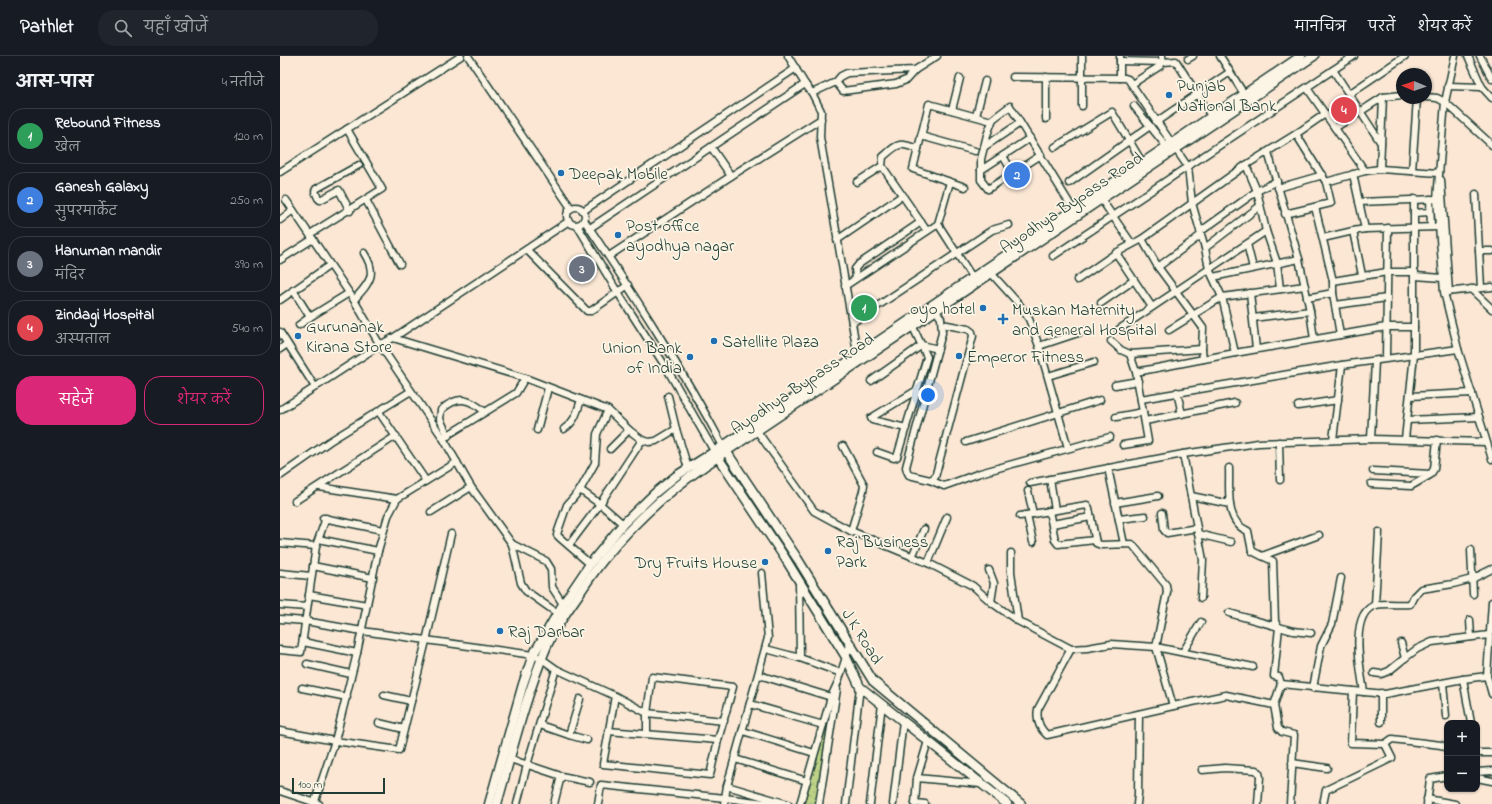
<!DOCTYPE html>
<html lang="hi">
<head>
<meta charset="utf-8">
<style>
  body { margin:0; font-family:"Indie Flower","Playpen Sans Deva",sans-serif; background:#20242c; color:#f1f3f6 }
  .controls { position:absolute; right:12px; bottom:12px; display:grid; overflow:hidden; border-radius:8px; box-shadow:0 1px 3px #0004 }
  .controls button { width:36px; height:36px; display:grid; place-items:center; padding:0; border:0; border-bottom:1px solid #363941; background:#171b24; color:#f1f3f6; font:20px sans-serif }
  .compass { position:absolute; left:1116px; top:12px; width:36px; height:36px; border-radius:50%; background:#171b24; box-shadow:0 1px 3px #0004; rotate:272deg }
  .scale { position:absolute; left:12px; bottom:10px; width:93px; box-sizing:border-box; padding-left:4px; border:2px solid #1f3d34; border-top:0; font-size:11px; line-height:14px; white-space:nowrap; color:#1f3d34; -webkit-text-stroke:3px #fcf5e5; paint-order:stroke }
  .you { position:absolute; left:648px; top:339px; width:14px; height:14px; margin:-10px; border:3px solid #fff; border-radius:50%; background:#1a73e8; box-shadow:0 0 0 6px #1a73e833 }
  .badge { display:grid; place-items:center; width:26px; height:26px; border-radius:50%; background:#db2777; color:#fff; font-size:13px; font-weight:700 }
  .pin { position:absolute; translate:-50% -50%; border:2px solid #fff; box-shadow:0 1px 4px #0006 }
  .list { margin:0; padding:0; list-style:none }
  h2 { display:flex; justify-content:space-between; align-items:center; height:52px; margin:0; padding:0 16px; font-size:17px }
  h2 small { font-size:13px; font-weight:400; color:#9ea1a6 }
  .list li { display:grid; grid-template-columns:26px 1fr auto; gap:12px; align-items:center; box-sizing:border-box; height:56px; margin:0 8px 8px; padding:0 8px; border:1px solid #363941; border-radius:16px }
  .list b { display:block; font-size:15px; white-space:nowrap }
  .list p { margin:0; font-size:13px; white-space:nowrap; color:#9ea1a6 }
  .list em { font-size:13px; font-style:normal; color:#9ea1a6 }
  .actions { display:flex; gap:8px; padding:12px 16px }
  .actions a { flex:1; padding:9px 0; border:1px solid #db2777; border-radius:16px; text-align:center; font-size:14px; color:#db2777 }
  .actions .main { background:#db2777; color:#fff }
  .icon { flex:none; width:22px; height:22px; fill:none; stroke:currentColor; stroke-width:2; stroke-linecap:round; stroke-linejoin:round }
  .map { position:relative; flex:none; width:1212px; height:748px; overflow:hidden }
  header { display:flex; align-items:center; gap:24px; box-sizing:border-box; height:56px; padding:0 20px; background:#171b24; border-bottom:1px solid #363941 }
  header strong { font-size:19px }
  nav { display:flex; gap:22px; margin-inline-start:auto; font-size:14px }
  .search { width:280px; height:36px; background:#20242c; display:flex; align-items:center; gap:10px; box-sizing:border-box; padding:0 14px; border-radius:16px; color:#9ea1a6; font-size:15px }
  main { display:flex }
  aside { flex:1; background:#171b24 }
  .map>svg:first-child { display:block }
  .grass { fill:url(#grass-dots); stroke:#6e885e }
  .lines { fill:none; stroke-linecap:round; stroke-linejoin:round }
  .minor-casing { stroke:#1f3d34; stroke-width:9 }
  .major-casing { stroke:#1f3d34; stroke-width:11 }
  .minor { stroke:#fcf5e5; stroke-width:6 }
  .major { stroke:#fcf5e5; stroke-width:8 }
  .poi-dot { fill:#1f6fb2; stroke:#fcf5e5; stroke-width:1.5 }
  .labels { text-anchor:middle; stroke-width:3.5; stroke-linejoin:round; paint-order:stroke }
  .poi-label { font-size:17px; fill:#1f3d34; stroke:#fcf5e5; text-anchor:start }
  .street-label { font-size:17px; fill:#1f3d34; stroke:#fcf5e5 }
</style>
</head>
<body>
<header>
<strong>Pathlet</strong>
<div class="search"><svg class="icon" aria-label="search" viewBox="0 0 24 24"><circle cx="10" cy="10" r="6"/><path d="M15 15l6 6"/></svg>यहाँ खोजें</div>
<nav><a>मानचित्र</a><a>परतें</a><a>शेयर करें</a></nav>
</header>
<main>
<aside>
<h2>आस-पास<small>4 नतीजे</small></h2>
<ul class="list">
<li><span class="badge" style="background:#2e9e5b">1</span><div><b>Rebound Fitness</b><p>खेल</p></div><em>120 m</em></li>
<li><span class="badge" style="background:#3f7fe0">2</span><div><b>Ganesh Galaxy</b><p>सुपरमार्केट</p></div><em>250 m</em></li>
<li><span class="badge" style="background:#6b7280">3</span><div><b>Hanuman mandir</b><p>मंदिर</p></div><em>390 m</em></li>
<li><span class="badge" style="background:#e0444e">4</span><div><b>Zindagi Hospital</b><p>अस्पताल</p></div><em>540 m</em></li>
</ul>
<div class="actions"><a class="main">सहेजें</a><a>शेयर करें</a></div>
</aside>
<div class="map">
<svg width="1212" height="748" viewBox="0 0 1212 748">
  <defs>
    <pattern id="grass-dots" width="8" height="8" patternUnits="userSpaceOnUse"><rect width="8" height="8" fill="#bed288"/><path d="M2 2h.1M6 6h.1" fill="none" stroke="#a3b576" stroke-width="1.8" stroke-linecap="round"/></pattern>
  </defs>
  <rect width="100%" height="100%" fill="#fbe7d4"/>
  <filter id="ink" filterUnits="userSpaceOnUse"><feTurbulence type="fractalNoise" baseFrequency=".025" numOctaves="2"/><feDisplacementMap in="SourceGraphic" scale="8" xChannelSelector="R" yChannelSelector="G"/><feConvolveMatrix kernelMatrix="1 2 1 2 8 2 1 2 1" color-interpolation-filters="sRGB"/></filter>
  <g filter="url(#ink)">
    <!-- grass -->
    <polygon class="grass" points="553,646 537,748 524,748"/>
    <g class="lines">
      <defs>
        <g id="minor">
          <polyline points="188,0 291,152"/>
          <polyline points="508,0 525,28 532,37 541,55 540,81 578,302"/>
          <polyline points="802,0 802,50"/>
          <polyline points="840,0 840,22"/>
          <polyline points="940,0 964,38"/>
          <polyline points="1175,0 1165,46 1157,143 1164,236 1178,293 1212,403"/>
          <polyline points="1188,0 1202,31 1212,42"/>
          <polyline points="1200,0 1212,23"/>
          <polyline points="908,3 913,0"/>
          <polyline points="840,5 883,6 882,0"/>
          <polyline points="1053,14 1101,87"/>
          <polyline points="733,21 845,22 848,23 908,111 912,147 925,192 929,213 942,241 955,297"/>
          <polyline points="556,26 563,35 616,28 626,24 635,14"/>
          <polyline points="852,28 880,10 883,6 896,5 931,60"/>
          <polyline points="1168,30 1202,31"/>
          <polyline points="1027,32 1085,115"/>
          <polyline points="532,37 556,26 561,20 567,17 635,14 657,0"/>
          <polyline points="1069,38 1125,0"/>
          <polyline points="1146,41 1157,42 1165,46 1212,89"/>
          <polyline points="854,50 886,90"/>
          <polyline points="672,54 680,22"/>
          <polyline points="696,60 705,25"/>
          <polyline points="766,63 766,21"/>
          <polyline points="876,66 950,16"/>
          <polyline points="1055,72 1103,41 1122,39"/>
          <polyline points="641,80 695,95"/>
          <polyline points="431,91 451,120"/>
          <polyline points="704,91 740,67"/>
          <polyline points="775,91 832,56 862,106"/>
          <path d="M 638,93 C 618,86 619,87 603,101 L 602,110 L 647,175"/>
          <polyline points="988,96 1019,203 1030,255 1034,283"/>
          <polyline points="761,99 708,133 701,124 701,103 707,79 713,63 730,50 793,153"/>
          <polyline points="723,100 733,117"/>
          <polyline points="966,109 977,135 986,175 997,207 1000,233"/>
          <polyline points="1100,113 1103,41"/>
          <polyline points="701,114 750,82"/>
          <polyline points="1132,115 1137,42"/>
          <polyline points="0,116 181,0"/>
          <polyline points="1073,118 1085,173"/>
          <polyline points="1161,124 1169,236"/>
          <polyline points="577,126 602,110"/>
          <polyline points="1046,126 1085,115 1100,113 1159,117"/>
          <polyline points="789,127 870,70"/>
          <polyline points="685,131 633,113 649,48 708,64"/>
          <polyline points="998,132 1043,119"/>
          <polyline points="1196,138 1201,232"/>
          <polyline points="819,140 852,188"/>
          <polyline points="1150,143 1151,171"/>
          <polyline points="6,144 13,154"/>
          <polyline points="86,144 120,208"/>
          <polyline points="1079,146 1157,143"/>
          <circle cx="296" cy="160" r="9"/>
          <polyline points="1035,151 1053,225 1053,237 1060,279"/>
          <polyline points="70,155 59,134 40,144 38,142 35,135 36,133 79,109"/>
          <polyline points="303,155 516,12"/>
          <polyline points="1134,157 1150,156"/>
          <polyline points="1005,158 1051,147 1046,126 1016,78"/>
          <polyline points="0,164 13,154 74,244 100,289 163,382 191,431 232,488 241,527 246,535 277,557"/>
          <path d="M 304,164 C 353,237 401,311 443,390"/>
          <polyline points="658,168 692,221"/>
          <polyline points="297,169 335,232 387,313 434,395"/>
          <polyline points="310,172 525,28"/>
          <polyline points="924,173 977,135 997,125"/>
          <polyline points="1073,175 1082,219"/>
          <polyline points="30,178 102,133 67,73"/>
          <polyline points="1043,182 1073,175 1085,173 1158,171"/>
          <polyline points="862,183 878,211 923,272 922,293 923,303"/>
          <polyline points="557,184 623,139"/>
          <polyline points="967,188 973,212"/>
          <polyline points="925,192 980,150"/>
          <polyline points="247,194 307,255 311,255 348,229"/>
          <polyline points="1199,195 1212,195"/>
          <polyline points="836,197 872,251"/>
          <polyline points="329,200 451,120 541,63"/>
          <polyline points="773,200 1074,0"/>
          <polyline points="0,204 33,183"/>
          <polyline points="878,211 921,179"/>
          <polyline points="711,217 739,248 749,263 759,290 788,392"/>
          <polyline points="1135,220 1163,222"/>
          <polyline points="933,221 1019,203"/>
          <polyline points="576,222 575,213 579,208 641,166"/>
          <polyline points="797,224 836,197 862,183 966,109 1016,78 1045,58"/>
          <polyline points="1053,225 1107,216 1135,216"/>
          <polyline points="565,230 658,168 670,126"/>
          <polyline points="1191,233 1212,253"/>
          <polyline points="13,234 30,261 69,237"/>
          <polyline points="1166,236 1212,231"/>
          <polyline points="970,237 976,293"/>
          <polyline points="1027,242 1053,237"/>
          <polyline points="0,244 50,209"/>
          <path d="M 74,244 C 89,227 98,219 84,197"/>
          <polyline points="821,247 854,224"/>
          <polyline points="1055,249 1107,242"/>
          <polyline points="656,255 661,262 662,277 626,411 627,415 629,419 650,424 655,421 657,414 693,280 692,276 688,273 662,268"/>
          <polyline points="973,262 1030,255"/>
          <polyline points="572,267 712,174 729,169"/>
          <polyline points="19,269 30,261"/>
          <polyline points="838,274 986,175"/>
          <polyline points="889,274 942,241 1025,230"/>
          <polyline points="0,276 35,331"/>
          <polyline points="113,282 245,322 328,354 349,374 362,384 369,386 376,385 396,373"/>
          <polyline points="831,285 841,294 850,298 856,316 868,385 843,389"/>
          <polyline points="759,290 807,274"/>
          <polyline points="0,293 7,288"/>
          <polyline points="850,298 922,293"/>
          <polyline points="1106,302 1108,172"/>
          <polyline points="856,316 955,297 1106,271 1134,271"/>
          <polyline points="768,320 814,306"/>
          <polyline points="591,325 642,289 658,293"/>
          <polyline points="835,329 858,325"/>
          <polyline points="897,336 902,358"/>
          <polyline points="388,340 396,373 408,412"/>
          <polyline points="1130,340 1192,337"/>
          <polyline points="861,343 1062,309 1178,293"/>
          <polyline points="1018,350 1058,344"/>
          <polyline points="0,354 100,289 113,282 289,165"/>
          <polyline points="99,356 146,425"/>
          <polyline points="836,361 863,356"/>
          <polyline points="1127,364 1199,361"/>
          <polyline points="865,365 955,347"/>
          <polyline points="626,372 592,364 591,362 637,334"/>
          <path d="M 284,373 C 295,366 297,356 301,344"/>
          <polyline points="257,374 268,332"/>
          <polyline points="477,375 534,455 571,475 648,507 693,530 711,546 738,565 791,593 807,592 831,588 876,591 973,611"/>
          <path d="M 168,380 L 160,363 L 161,354 C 178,339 189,342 205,356"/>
          <polyline points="163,382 236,337 245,322"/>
          <polyline points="1091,383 1095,305"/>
          <polyline points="1125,383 1134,299 1134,143"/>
          <polyline points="1053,384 1062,309"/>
          <polyline points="686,386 820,344"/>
          <polyline points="999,386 1000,424"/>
          <polyline points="563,390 584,429 583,435 571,475"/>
          <polyline points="330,393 349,374"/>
          <polyline points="597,396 614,402 617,401 647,301 633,271"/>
          <polyline points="903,398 917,472"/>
          <polyline points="828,412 844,488"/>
          <path d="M 949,412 C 950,433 944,466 968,475 L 972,495 L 982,500 L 1039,479"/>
          <polyline points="1093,415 1151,418"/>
          <polyline points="0,420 50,385 131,335"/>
          <polyline points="770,423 775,454"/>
          <polyline points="650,424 664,430 700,417 830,381"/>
          <polyline points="750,427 903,398 978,387 1091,383 1206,386"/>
          <polyline points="1091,428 1131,430 1150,419 1154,413 1157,384"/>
          <polyline points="39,431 117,443"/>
          <polyline points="300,434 320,448 343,468"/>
          <polyline points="748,435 753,458"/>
          <polyline points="911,440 950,448"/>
          <polyline points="15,445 116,380"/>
          <polyline points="835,447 878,440"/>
          <polyline points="769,455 775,484 778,488 815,484"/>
          <polyline points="151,456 191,431"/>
          <polyline points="882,457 884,474 887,477 917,472 923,504 921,542"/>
          <polyline points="747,459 753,486"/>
          <polyline points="740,460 807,449 809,452 816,487 821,489 852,488 886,529 887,536 876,591 893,650"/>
          <polyline points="43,462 103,474"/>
          <polyline points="839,463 865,460"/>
          <polyline points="772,468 811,461"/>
          <polyline points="918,478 951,486"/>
          <polyline points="43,484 98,495"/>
          <polyline points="0,487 36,490"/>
          <polyline points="232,488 266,505 271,513 272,531 283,548"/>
          <polyline points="289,489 320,448 362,384"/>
          <polyline points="1191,494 1193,538"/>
          <polyline points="731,497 731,516 738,565"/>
          <polyline points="982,500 993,505 995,566 999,571 994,620 999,621 1001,628"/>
          <polyline points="632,501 644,473"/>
          <polyline points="648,507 667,461"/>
          <polyline points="310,508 280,482 277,479 278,475 287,449 300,434 315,407 317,378 328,354"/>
          <polyline points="33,510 93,522"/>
          <polyline points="709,514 714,527 711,546"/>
          <polyline points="0,517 31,520"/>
          <polyline points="519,526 520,602"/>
          <polyline points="29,539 87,549"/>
          <polyline points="1212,546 1207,620 1212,638"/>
          <polyline points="0,549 27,551"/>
          <polyline points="1095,549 1099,476"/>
          <polyline points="949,557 1013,575 1031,577"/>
          <polyline points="0,563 25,565 82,575 253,599 262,603 276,613 335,640 367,657 444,665"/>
          <polyline points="1190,564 1191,581"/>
          <polyline points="23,586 77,597"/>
          <polyline points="1121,587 1125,602"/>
          <polyline points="486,593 520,602 561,617"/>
          <path d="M 791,593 L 758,653 C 756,664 759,672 767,679 L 893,650 L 946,639 L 994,649"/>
          <polyline points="0,594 21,596 36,490 46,462"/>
          <polyline points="903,596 921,566"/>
          <polyline points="27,608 71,618"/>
          <polyline points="1094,617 1101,618 1109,615 1125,602 1137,593 1152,586 1209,579"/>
          <polyline points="479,619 551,641"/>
          <polyline points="1183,623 1191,667"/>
          <polyline points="1163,627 1166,660"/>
          <polyline points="22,632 67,641"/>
          <polyline points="1033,632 1041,590 1052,568 1061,522"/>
          <polyline points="1073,635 1071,687 1105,688 1112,683 1161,689 1167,692"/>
          <path d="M 1084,636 C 1081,617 1068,556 1096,549 C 1105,547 1120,549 1130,548 L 1134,540 L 1141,533 L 1173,528 L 1192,523 L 1212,513"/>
          <polyline points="1101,637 1101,666"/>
          <polyline points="104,639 131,645"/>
          <polyline points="335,640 323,708 430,719 438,684 453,631 372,621 367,657 367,678"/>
          <polyline points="470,648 543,669"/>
          <polyline points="99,667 124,673"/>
          <polyline points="260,669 289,679 307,684"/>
          <polyline points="0,675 55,685 119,694 146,585 171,478"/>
          <polyline points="328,675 438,684"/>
          <polyline points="463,675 534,697"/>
          <polyline points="289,679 300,643"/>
          <polyline points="1197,697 1212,697"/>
          <polyline points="230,703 281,720 310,726"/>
          <polyline points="455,703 527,725"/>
          <polyline points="1012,707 1047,712"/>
          <polyline points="922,714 945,712 976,714 979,717 980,721 978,748"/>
          <polyline points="1197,716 1212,715"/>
          <polyline points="637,722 701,728"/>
          <polyline points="1197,722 1212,725"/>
          <polyline points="447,730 508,748"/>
          <polyline points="0,735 39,748"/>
          <polyline points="1147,743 1175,748"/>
          <polyline points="635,747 645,748"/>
          <polyline points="34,748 55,685 77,597 98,495 108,460 117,443 177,406"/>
          <polyline points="237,748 247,709 276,613"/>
          <polyline points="274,748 281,720"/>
          <polyline points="318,748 321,729 445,742 493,748"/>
          <polyline points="444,748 447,730 488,582 482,517"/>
          <polyline points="520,748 551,641 558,626 570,589"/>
          <polyline points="539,748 557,633"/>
          <polyline points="566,748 580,631"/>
          <polyline points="590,748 602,648"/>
          <polyline points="613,748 623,665"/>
          <polyline points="635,748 637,722 648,685"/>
          <polyline points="857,748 858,738 859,658"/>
          <polyline points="1010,748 1014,679 1002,676 998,672 994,649 1001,628 1105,638 1183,623 1207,620"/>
          <polyline points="1043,748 1046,734 1112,702 1105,688"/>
          <polyline points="1147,748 1150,723 1167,720"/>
        </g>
        <g id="major">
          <polyline points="444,392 517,502 593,625 741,748"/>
          <polyline points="435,397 505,502 566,601 580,631 727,748"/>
          <polyline points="209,748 243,628 253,599 283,548 310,508 343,468 375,437 396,420 443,390 1021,0"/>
          <path d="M 217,748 C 232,696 245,642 266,592 C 274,573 287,555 299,538 C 307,526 315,514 324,503 C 354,466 387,436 426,409 L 1034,0"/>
        </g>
      </defs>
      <!-- minor casing -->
      <use href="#minor" class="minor-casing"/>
      <!-- major casing -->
      <use href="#major" class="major-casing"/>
      <!-- minor -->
      <use href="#minor" class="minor"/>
      <!-- major -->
      <use href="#major" class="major"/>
    </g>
  </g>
  <!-- markers -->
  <g class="poi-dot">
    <circle cx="889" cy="39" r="4"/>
    <circle cx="281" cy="117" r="4"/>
    <circle cx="338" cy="179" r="4"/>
    <circle cx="703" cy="252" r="4"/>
    <path d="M721 257h4v4h4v4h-4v4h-4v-4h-4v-4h4z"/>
    <circle cx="18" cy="280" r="4"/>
    <circle cx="434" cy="285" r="4"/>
    <circle cx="679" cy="300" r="4"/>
    <circle cx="410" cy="301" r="4"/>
    <circle cx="548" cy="495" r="4"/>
    <circle cx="485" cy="506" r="4"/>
    <circle cx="220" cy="575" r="4"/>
  </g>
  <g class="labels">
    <!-- poi labels -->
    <g class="poi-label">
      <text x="897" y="35">Punjab<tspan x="897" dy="20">National Bank</tspan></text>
      <text x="289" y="123">Deepak Mobile</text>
      <text x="346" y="175">Post office<tspan x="346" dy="20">ayodhya nagar</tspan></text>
      <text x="695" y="258" text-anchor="end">oyo hotel</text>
      <text x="732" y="259">Muskan Maternity<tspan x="732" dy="20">and General Hospital</tspan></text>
      <text x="26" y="276">Gurunanak<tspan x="26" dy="20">Kirana Store</tspan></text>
      <text x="442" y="291">Satellite Plaza</text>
      <text x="402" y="297" text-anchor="end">Union Bank<tspan x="402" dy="20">of India</tspan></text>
      <text x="687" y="306">Emperor Fitness</text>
      <text x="556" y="491">Raj Business<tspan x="556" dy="20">Park</tspan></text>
      <text x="477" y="512" text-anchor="end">Dry Fruits House</text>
      <text x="228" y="581">Raj Darbar</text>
    </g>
    <!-- street labels -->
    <g class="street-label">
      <text transform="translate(791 146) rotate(-34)" y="6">Ayodhya Bypass Road</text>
      <text transform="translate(522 327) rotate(-34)" y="6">Ayodhya Bypass Road</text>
      <text transform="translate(583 580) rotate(58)" y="6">J K Road</text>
    </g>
  </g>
</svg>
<div class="controls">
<button>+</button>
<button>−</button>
</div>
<svg class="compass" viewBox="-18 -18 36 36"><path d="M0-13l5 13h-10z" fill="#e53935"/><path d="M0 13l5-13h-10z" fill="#9ea1a6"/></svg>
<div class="scale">100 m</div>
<div class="you"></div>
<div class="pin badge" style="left:584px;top:252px;background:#2e9e5b">1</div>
<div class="pin badge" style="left:737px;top:119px;background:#3f7fe0">2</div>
<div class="pin badge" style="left:302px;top:213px;background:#6b7280">3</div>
<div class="pin badge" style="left:1064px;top:54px;background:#e0444e">4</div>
</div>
</main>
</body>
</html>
